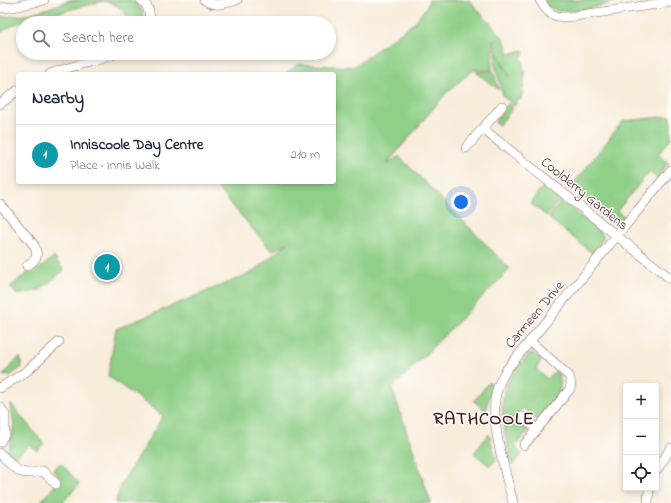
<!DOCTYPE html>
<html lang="en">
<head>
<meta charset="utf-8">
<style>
  body { margin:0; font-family:"Indie Flower",sans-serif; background:#f2f2f3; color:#1f2937 }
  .controls { position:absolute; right:12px; bottom:12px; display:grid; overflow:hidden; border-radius:4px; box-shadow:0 2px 6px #0003 }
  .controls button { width:36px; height:36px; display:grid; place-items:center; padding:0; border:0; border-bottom:1px solid #e0e1e3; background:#fff; color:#1f2937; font:20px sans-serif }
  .you { position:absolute; left:461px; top:202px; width:14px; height:14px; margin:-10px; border:3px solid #fff; border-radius:50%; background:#1a73e8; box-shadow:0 0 0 6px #1a73e833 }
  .badge { display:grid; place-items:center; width:26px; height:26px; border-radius:50%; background:#b45309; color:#fff; font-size:13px; font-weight:700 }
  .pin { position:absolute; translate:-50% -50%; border:2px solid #fff; box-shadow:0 1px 4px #0006 }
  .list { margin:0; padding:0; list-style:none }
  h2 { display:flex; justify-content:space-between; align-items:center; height:52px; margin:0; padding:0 16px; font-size:17px }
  h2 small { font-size:13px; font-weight:400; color:#747a83 }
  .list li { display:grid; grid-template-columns:26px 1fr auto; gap:12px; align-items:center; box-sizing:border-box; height:60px; padding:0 16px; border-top:1px solid #e0e1e3 }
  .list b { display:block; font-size:15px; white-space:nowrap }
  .list p { margin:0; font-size:13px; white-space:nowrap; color:#747a83 }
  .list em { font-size:13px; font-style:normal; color:#747a83 }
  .icon { flex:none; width:22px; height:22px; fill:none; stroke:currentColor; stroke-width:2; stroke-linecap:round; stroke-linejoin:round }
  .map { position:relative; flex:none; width:671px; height:503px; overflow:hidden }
  .search { position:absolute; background:#fff; box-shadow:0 2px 6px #0003; left:16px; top:16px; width:320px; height:44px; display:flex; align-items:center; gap:10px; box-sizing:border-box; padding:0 14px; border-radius:22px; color:#747a83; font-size:15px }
  .panel { position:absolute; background:#fff; box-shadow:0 2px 6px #0003; left:16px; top:72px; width:320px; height:112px; border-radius:4px }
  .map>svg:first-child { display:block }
  .green { fill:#8fcf87; stroke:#6c7759 }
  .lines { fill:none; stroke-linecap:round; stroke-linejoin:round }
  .street-casing { stroke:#876768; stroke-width:10 }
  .street { stroke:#fff; stroke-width:9 }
  .labels { text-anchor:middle; stroke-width:3; stroke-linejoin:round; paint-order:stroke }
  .street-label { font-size:14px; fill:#4a1f2b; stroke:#fdfcf7 }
  .district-label { font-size:18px; font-weight:bold; letter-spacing:1px; fill:#4a1f2b; stroke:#fdfcf7 }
</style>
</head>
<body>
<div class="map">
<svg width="671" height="503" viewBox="0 0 671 503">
  <rect width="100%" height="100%" fill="#fdfcf7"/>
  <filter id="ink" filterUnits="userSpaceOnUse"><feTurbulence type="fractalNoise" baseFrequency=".025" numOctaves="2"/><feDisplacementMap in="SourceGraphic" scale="8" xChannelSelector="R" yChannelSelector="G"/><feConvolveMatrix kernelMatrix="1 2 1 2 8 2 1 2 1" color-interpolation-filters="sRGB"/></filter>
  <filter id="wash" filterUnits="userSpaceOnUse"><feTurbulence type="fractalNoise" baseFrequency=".012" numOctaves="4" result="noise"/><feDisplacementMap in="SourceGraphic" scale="16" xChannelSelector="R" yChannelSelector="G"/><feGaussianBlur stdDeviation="0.9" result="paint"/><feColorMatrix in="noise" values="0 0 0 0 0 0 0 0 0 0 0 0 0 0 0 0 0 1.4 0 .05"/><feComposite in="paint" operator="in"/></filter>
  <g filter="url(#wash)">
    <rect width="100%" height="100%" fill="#f8ecda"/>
    <!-- green -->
    <g class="green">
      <path d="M 70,0 L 132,0 C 141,7 144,12 143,23 L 132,23 C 125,12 118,3 104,1 L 17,23 L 0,33 L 0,17 L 26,15 L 58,5 Z"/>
      <polygon points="429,0 469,0 504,39 509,54 523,50 524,54 521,56 525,76 521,100 520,98 514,106 503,96 495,65 496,53 510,77 495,49 494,39 493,41 492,70 473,70 446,93 386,165 399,156 510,269 392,388 431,503 115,503 122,483 163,416 108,376 116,329 251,273 288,243 272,251 212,182 334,182 334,74 285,74 298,64 353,67 414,23 427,6"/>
      <path d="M 541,0 L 621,0 C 606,5 565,16 551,8 C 547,7 544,3 541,0 Z"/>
      <polygon points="493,71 499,90 476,72"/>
      <polygon points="508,104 513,108 499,125 495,122"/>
      <path d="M 671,116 L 671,139 L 658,154 L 668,163 L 657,178 L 649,172 L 617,211 L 625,217 L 620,223 C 615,224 609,221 607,216 L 571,187 L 623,121 Z"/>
      <polygon points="544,185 561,198 547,216 530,203"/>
      <polygon points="562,200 602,234 603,239 592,253 549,218"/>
      <polygon points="54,257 64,270 40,290 17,295 10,287 30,271 33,274"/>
      <path d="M 531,353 L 535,354 L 540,359 L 541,361 L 536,369 L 547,379 L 555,371 L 557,372 C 568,391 549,407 537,420 L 523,408 L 515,417 L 528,431 L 515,446 L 522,455 L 512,465 C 506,437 496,409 508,382 C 513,371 522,363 529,354 Z"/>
      <polygon points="20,357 22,367 11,375 3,376 12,364"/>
      <polygon points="489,382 492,384 486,411 474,401"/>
      <polygon points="11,404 44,444 36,451 30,444 14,458 8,451 14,426"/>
      <polygon points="489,434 496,460 490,466 474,453"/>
      <polygon points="61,463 79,484 62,503 42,503 40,502 61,479 53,469"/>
    </g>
  </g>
  <g filter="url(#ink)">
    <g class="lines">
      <defs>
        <g id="street">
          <path d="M 141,0 C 149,5 150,14 150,23"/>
          <path d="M 205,0 C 214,8 226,3 237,0"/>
          <path d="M 540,0 C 548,14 552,17 568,17 L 671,2"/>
          <polyline points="0,8 13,7 44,0"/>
          <path d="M 50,74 C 72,65 95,62 117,53"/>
          <polyline points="0,104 18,90"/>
          <polyline points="483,129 671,279"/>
          <polyline points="466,148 502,106"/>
          <path d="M 0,204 L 34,245 C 39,256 37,259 27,266"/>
          <polyline points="0,388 27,371 59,342"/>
          <polyline points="0,407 5,415 5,433 0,442"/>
          <polyline points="522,417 537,429"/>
          <polyline points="524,445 570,389 571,383 569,376 530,341"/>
          <path d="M 0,453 C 16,470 18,477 43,471 L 56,484"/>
          <polyline points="656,471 671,448"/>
          <path d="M 513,503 C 506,473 492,430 495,400 C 496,390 501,378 507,369 L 671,170"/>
          <polyline points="648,503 649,488"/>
        </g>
      </defs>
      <!-- street casing -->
      <use href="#street" class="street-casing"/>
      <!-- street -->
      <use href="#street" class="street"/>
    </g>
  </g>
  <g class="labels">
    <!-- street labels -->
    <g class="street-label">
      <text transform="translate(585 193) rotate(39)" y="5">Coolderry Gardens</text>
      <text transform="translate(534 314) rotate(-50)" y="5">Carmeen Drive</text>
    </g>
    <!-- district labels -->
    <g class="district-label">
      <text x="484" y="424">RATHCOOLE</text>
    </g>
  </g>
</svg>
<div class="controls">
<button>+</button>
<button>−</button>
<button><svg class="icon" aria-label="locate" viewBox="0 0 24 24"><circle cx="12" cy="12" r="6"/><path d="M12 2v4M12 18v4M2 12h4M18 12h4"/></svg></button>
</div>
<div class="you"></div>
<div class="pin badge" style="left:107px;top:267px;background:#0f9aa8">1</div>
<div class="search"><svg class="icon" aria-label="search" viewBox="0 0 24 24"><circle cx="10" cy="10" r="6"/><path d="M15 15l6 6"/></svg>Search here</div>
<section class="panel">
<h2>Nearby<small></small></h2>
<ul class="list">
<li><span class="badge" style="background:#0f9aa8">1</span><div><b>Inniscoole Day Centre</b><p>Place · Innis Walk</p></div><em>210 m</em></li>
</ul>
</section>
</div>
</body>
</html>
